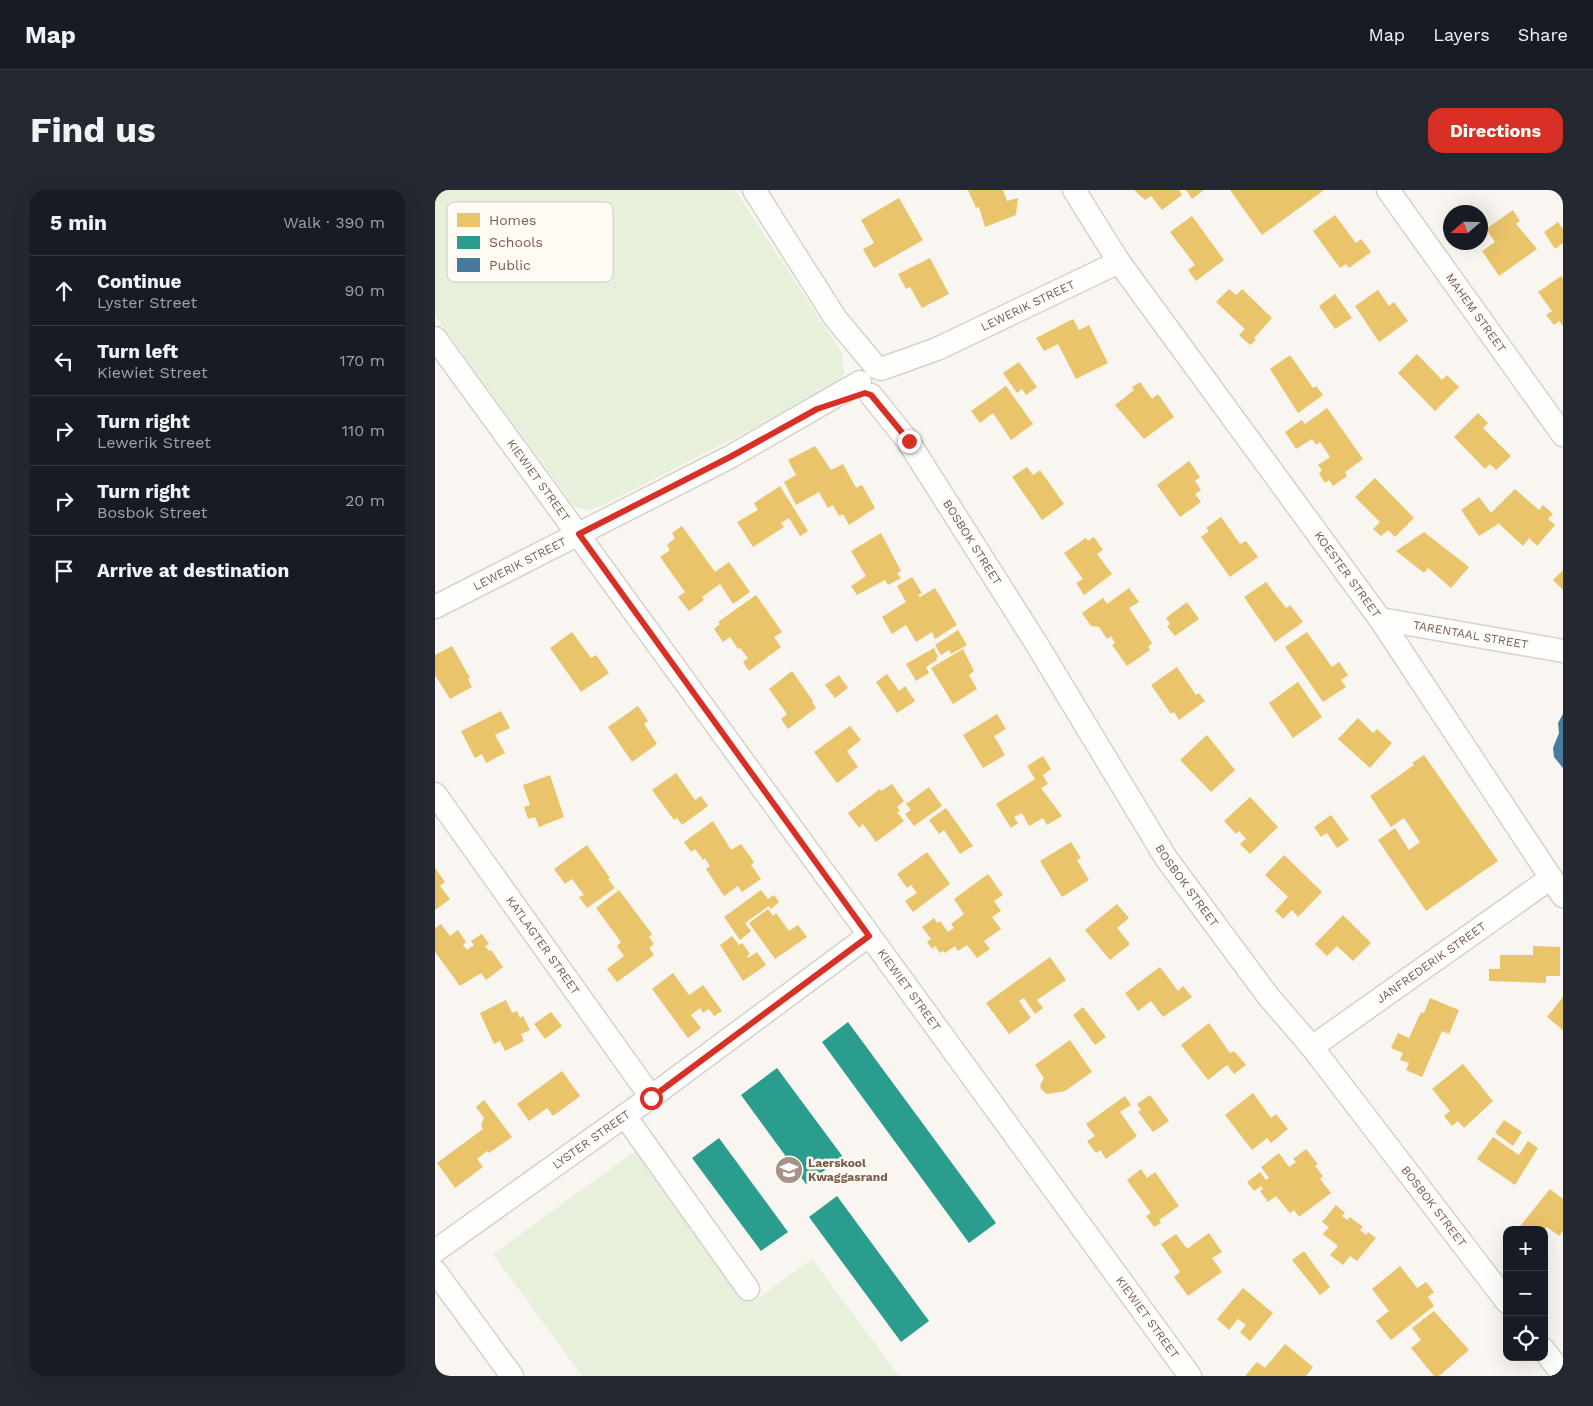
<!DOCTYPE html>
<html lang="en">
<head>
<meta charset="utf-8">
<style>
  body { margin:0; font-family:"Work Sans",sans-serif; background:#242831; color:#f1f3f6 }
  .controls { position:absolute; right:15px; bottom:15px; display:grid; overflow:hidden; border-radius:10px; box-shadow:0 5px 20px #0002 }
  .controls button { width:45px; height:45px; display:grid; place-items:center; padding:0; border:0; border-bottom:1px solid #363941; background:#171b24; color:#f1f3f6; font:25px sans-serif }
  .compass { position:absolute; left:1008px; top:15px; width:45px; height:45px; border-radius:50%; background:#171b24; box-shadow:0 5px 20px #0002; rotate:250deg }
  .stop { position:absolute; width:15px; height:15px; margin:-11px; border:4px solid #d93025; border-radius:50%; background:#fff }
  .stop.end { background:#d93025; border-color:#fff; box-shadow:0 1px 5px #0008 }
  .list { margin:0; padding:0; list-style:none }
  h2 { display:flex; justify-content:space-between; align-items:center; height:65px; margin:0; padding:0 20px; font-size:21px }
  h2 small { font-size:16px; font-weight:400; color:#9ea1a6 }
  .list li { display:grid; grid-template-columns:32px 1fr auto; gap:15px; align-items:center; box-sizing:border-box; height:70px; padding:0 20px; border-top:1px solid #363941 }
  .list b { display:block; font-size:19px; white-space:nowrap }
  .list p { margin:0; font-size:16px; white-space:nowrap; color:#9ea1a6 }
  .list em { font-size:16px; font-style:normal; color:#9ea1a6 }
  .icon { flex:none; width:28px; height:28px; fill:none; stroke:currentColor; stroke-width:2; stroke-linecap:round; stroke-linejoin:round }
  .map { position:relative; flex:none; width:1128px; height:1186px; overflow:hidden; border-radius:15px }
  header { display:flex; align-items:center; gap:30px; box-sizing:border-box; height:70px; padding:0 25px; background:#171b24; border-bottom:1px solid #363941 }
  header strong { font-size:24px }
  nav { display:flex; gap:28px; margin-inline-start:auto; font-size:18px }
  .intro { display:flex; align-items:center; justify-content:space-between; box-sizing:border-box; height:120px; padding:0 30px }
  h1 { margin:0; font-size:35px }
  .button { padding:12px 22px; border-radius:15px; background:#d93025; color:#fff; font-size:18px; font-weight:700 }
  main { display:flex; gap:30px; padding:0 30px }
  aside { flex:1; background:#171b24; border-radius:15px; box-shadow:0 5px 20px #0002 }
  .map>svg:first-child { display:block }
  .green { fill:#e7f0db }
  .homes { fill:#e9c46a }
  .schools { fill:#2a9d8f }
  .public { fill:#457b9d }
  .lines { fill:none; stroke-linecap:round; stroke-linejoin:round }
  .minor-casing { stroke:#d7d1cb; stroke-width:25 }
  .minor { stroke:#fefefd; stroke-width:22 }
  .route { stroke:#d93025; stroke-width:6 }
  .labels { text-anchor:middle; stroke-width:5; stroke-linejoin:round; paint-order:stroke }
  .street-label { font-size:12px; fill:#7a5c4d; stroke:#fffaf3 }
  .poi-label { font-size:12px; font-weight:bold; fill:#7a5c4d; stroke:#fffaf3; text-anchor:start }
  .key { fill:#fffaf3; stroke:#d7cbc1; stroke-width:1 }
  .key-label { font-size:14px; fill:#7a5c4d }
</style>
</head>
<body>
<header>
<strong>Map</strong>
<nav><a>Map</a><a>Layers</a><a>Share</a></nav>
</header>
<div class="intro"><h1>Find us</h1><a class="button">Directions</a></div>
<main>
<aside>
<h2>5 min<small>Walk · 390 m</small></h2>
<ul class="list">
<li><svg class="icon" aria-label="ahead" viewBox="0 0 24 24"><path d="M12 20V5M6 11l6-6 6 6"/></svg><div><b>Continue</b><p>Lyster Street</p></div><em>90 m</em></li>
<li><svg class="icon" aria-label="left" viewBox="0 0 24 24"><path d="M17 20v-9H6M10 6l-5 5 5 5"/></svg><div><b>Turn left</b><p>Kiewiet Street</p></div><em>170 m</em></li>
<li><svg class="icon" aria-label="right" viewBox="0 0 24 24"><path d="M7 20v-9h11M14 6l5 5-5 5"/></svg><div><b>Turn right</b><p>Lewerik Street</p></div><em>110 m</em></li>
<li><svg class="icon" aria-label="right" viewBox="0 0 24 24"><path d="M7 20v-9h11M14 6l5 5-5 5"/></svg><div><b>Turn right</b><p>Bosbok Street</p></div><em>20 m</em></li>
<li><svg class="icon" aria-label="arrive" viewBox="0 0 24 24"><path d="M6 21V4h12l-3 4 3 4H6"/></svg><div><b>Arrive at destination</b></div></li>
</ul>
</aside>
<div class="map">
<svg width="1128" height="1186" viewBox="0 0 1128 1186">
  <rect width="100%" height="100%" fill="#f9f5f0"/>
  <!-- green -->
  <g class="green">
    <polygon points="0,0 300,0 407,163 409,184 400,197 164,317 153,320 139,316 0,126"/>
    <polygon points="206,957 319,1111 377,1069 464,1186 147,1186 58,1064"/>
  </g>
  <!-- homes -->
  <g class="homes">
    <polygon points="533,0 568,0 572,11 583,8 581,25 550,37 544,17 541,18"/>
    <polygon points="699,0 744,0 747,5 727,20 716,6 710,10"/>
    <polygon points="751,0 769,0 757,9"/>
    <polygon points="795,0 889,0 827,45"/>
    <polygon points="464,8 488,50 439,78 428,59 439,53 426,30"/>
    <polygon points="1078,20 1085,31 1081,34 1102,59 1064,86 1047,61 1060,52 1051,39"/>
    <polygon points="900,25 921,53 926,49 936,62 914,78 911,74 905,78 878,41"/>
    <polygon points="757,26 789,70 761,91 753,80 760,75 735,42"/>
    <polygon points="1123,32 1128,39 1128,53 1120,59 1109,42"/>
    <polygon points="495,68 514,104 487,118 475,97 471,99 463,84"/>
    <polygon points="1126,86 1128,89 1128,136 1124,131 1119,135 1111,125 1117,121 1103,102"/>
    <polygon points="794,99 801,105 807,99 837,128 819,148 821,150 815,155 804,145 810,139 781,112"/>
    <polygon points="943,100 954,116 959,112 973,131 944,152 920,116"/>
    <polygon points="900,104 917,128 900,139 884,116"/>
    <polygon points="638,129 644,140 654,135 673,173 641,189 623,154 609,161 601,148"/>
    <polygon points="982,164 1007,190 1012,185 1024,197 1000,221 963,183"/>
    <polygon points="855,165 878,198 881,196 888,205 863,223 835,179"/>
    <polygon points="584,172 602,197 591,205 587,199 582,203 568,183"/>
    <polygon points="705,192 717,209 723,204 739,227 709,249 680,215 699,200 697,197"/>
    <polygon points="571,196 598,234 576,250 558,223 545,233 536,221"/>
    <polygon points="892,218 928,269 910,282 912,286 898,296 894,290 890,293 884,283 887,280 883,275 895,267 885,252 881,255 877,249 861,259 850,242 867,230 870,234"/>
    <polygon points="1043,223 1053,233 1048,238 1076,266 1061,280 1055,274 1050,279 1019,247"/>
    <polygon points="380,256 396,280 408,274 421,298 427,295 440,318 414,335 408,324 404,326 398,315 393,318 384,302 361,315 349,292 361,285 353,270"/>
    <polygon points="754,271 765,287 760,291 766,300 760,304 766,312 745,327 722,295"/>
    <polygon points="592,277 598,285 605,280 629,314 607,330 577,287"/>
    <polygon points="940,288 979,328 960,347 953,340 946,346 938,339 945,332 920,307"/>
    <polygon points="345,296 373,341 365,346 354,328 346,333 349,337 318,357 302,332 323,320 319,313"/>
    <polygon points="1080,299 1104,320 1108,315 1118,324 1113,329 1120,335 1102,356 1094,348 1088,356 1061,331 1063,334 1044,346 1026,320 1044,307 1056,323"/>
    <polygon points="786,327 805,354 811,351 823,367 795,387 766,347 774,341 771,338"/>
    <polygon points="247,336 280,382 294,372 315,402 298,414 285,394 267,407 269,410 254,421 243,407 250,402 225,367 235,360 232,355 240,348 237,343"/>
    <polygon points="989,342 1034,377 1016,398 993,378 989,383 961,361"/>
    <polygon points="446,343 466,381 462,383 466,388 453,395 450,390 422,405 416,396 431,386 416,361"/>
    <polygon points="659,347 668,360 662,364 677,384 649,405 641,393 648,389 629,363 651,348 653,351"/>
    <polygon points="1128,380 1128,400 1118,390"/>
    <polygon points="477,387 487,403 483,405 485,407 500,398 522,435 500,449 497,442 481,452 471,435 457,444 447,427 471,412 462,396"/>
    <polygon points="831,392 851,418 855,415 868,432 840,452 809,407"/>
    <polygon points="694,398 704,412 694,418 717,453 713,457 715,460 692,476 677,455 680,453 676,446 672,449 664,437 656,436 647,423 668,408 672,414"/>
    <polygon points="321,405 347,442 339,447 346,457 314,481 308,472 313,468 305,458 303,459 295,447 288,452 279,439 285,434 283,432"/>
    <polygon points="752,412 764,429 740,446 732,436 735,434 731,428"/>
    <polygon points="523,440 532,455 516,464 514,460 506,465 500,455"/>
    <polygon points="137,442 156,468 161,465 174,483 146,502 115,458"/>
    <polygon points="872,442 897,477 904,472 913,485 906,490 911,497 888,512 850,457"/>
    <polygon points="17,456 35,488 33,489 37,497 15,509 0,485 0,465"/>
    <polygon points="499,458 503,467 501,468 502,470 491,477 494,483 481,491 471,474"/>
    <polygon points="528,459 539,481 534,485 542,499 518,514 496,478"/>
    <polygon points="742,477 761,505 764,503 770,511 744,530 739,522 736,524 716,495"/>
    <polygon points="357,481 378,511 377,512 381,518 353,539 346,529 352,524 334,499"/>
    <polygon points="452,484 464,501 470,496 480,511 462,523 441,492"/>
    <polygon points="404,485 413,498 400,508 390,495"/>
    <polygon points="863,492 887,527 858,548 834,513"/>
    <polygon points="203,516 213,531 209,534 222,554 197,572 173,537"/>
    <polygon points="66,521 75,538 60,545 70,563 51,573 47,564 40,568 26,541"/>
    <polygon points="562,524 571,539 559,546 570,565 548,578 528,545"/>
    <polygon points="923,528 938,543 942,539 957,553 935,578 903,549"/>
    <polygon points="415,536 426,550 412,561 423,577 402,593 379,562"/>
    <polygon points="772,545 800,580 776,602 745,570"/>
    <polygon points="989,565 1063,671 991,721 943,650 960,638 974,660 985,652 969,628 956,637 935,606 979,575 977,573"/>
    <polygon points="608,566 616,579 608,585 613,594 606,598 627,626 612,635 608,628 594,636 587,623 579,627 583,633 576,638 561,614 600,589 592,576"/>
    <polygon points="241,583 260,610 266,606 273,616 247,635 242,628 239,630 217,600"/>
    <polygon points="115,585 129,627 104,637 100,627 93,629 89,617 95,615 88,595"/>
    <polygon points="457,594 469,611 462,617 465,621 462,622 469,631 441,652 428,634 424,638 413,623 445,599 446,601"/>
    <polygon points="494,597 507,616 479,636 470,624 476,620 471,614"/>
    <polygon points="815,607 843,637 815,664 805,654 811,649 804,641 801,644 789,631"/>
    <polygon points="511,618 538,656 525,664 509,640 504,644 494,630"/>
    <polygon points="896,625 914,650 902,658 892,643 886,647 879,637"/>
    <polygon points="278,631 296,660 306,654 319,672 316,675 326,689 307,702 303,696 289,706 271,679 275,676 270,668 268,670 260,659 256,662 249,652"/>
    <polygon points="636,652 646,668 642,670 654,690 627,707 605,671"/>
    <polygon points="152,655 175,688 173,689 180,698 152,718 144,707 149,705 137,689 130,694 119,679"/>
    <polygon points="492,662 515,694 478,722 470,711 482,703 476,695 472,698 462,684"/>
    <polygon points="849,665 887,702 863,727 857,720 848,729 840,721 853,707 830,685"/>
    <polygon points="0,678 10,692 5,696 15,709 0,720"/>
    <polygon points="553,684 568,705 559,711 566,721 557,727 566,739 549,751 555,759 542,768 532,755 523,761 520,756 510,763 508,761 505,763 500,756 497,759 492,752 496,749 487,737 499,728 502,733 505,731 513,742 519,738 516,734 529,724 519,709"/>
    <polygon points="184,700 217,744 214,747 219,754 214,758 219,765 182,792 172,779 189,766 182,756 186,752 161,718"/>
    <polygon points="326,700 333,709 339,705 344,712 336,719 334,716 310,733 316,741 305,750 289,727"/>
    <polygon points="682,714 694,728 682,738 695,754 675,770 650,740"/>
    <polygon points="333,719 338,726 341,723 354,741 363,735 372,747 340,769 314,733"/>
    <polygon points="908,725 936,753 918,771 902,756 892,766 880,754"/>
    <polygon points="6,734 15,746 23,740 31,752 28,755 32,760 39,755 36,751 47,744 54,754 50,756 54,761 56,760 68,777 51,790 46,783 25,796 0,762 0,738"/>
    <polygon points="297,746 304,755 307,753 315,764 312,766 313,768 322,762 331,775 308,791 285,755"/>
    <polygon points="1098,756 1125,757 1125,786 1111,786 1111,793 1054,791 1054,779 1065,779 1065,765 1098,765"/>
    <polygon points="615,767 631,790 602,810 608,818 600,824 589,808 584,811 596,828 574,844 551,813"/>
    <polygon points="725,777 743,801 748,796 757,807 728,827 716,811 703,821 690,803"/>
    <polygon points="238,783 254,805 268,795 287,821 279,826 274,819 268,823 265,818 256,825 266,838 253,848 217,799"/>
    <polygon points="1128,807 1128,840 1112,827"/>
    <polygon points="995,808 1024,820 1014,844 1007,841 987,887 971,880 974,873 965,870 968,863 956,858 963,843 974,848 986,822 989,823"/>
    <polygon points="71,810 77,823 82,821 85,828 88,826 95,840 86,844 89,851 70,861 65,851 59,854 45,823"/>
    <polygon points="648,817 671,847 660,855 638,825"/>
    <polygon points="116,822 127,836 110,849 99,834"/>
    <polygon points="774,833 795,863 799,861 811,875 799,884 792,875 773,890 746,855"/>
    <polygon points="635,850 657,882 630,901 612,904 606,899 605,895 609,888 600,875"/>
    <polygon points="1028,874 1058,911 1029,938 1023,931 1017,936 1009,926 1015,921 997,899"/>
    <polygon points="127,881 145,906 118,926 112,918 94,931 82,914"/>
    <polygon points="818,903 836,928 841,924 853,939 836,953 832,948 817,960 790,925"/>
    <polygon points="715,905 734,931 718,942 703,922 706,920 702,914"/>
    <polygon points="690,906 696,915 685,922 702,946 671,969 665,960 661,963 652,951 660,946 651,934"/>
    <polygon points="49,910 77,947 54,963 52,961 42,969 48,977 20,998 2,973 48,939 46,935 49,928 41,917"/>
    <polygon points="1069,930 1087,942 1078,956 1060,943"/>
    <polygon points="1058,947 1084,965 1093,951 1103,958 1080,995 1042,969"/>
    <polygon points="871,959 883,974 880,976 888,986 885,989 896,1003 864,1027 859,1020 855,1023 841,1006 833,1012 825,1001 828,999 826,996 819,1001 812,992 825,982 831,990 834,988 826,977 844,963 854,977 861,972 858,969"/>
    <polygon points="706,979 712,988 720,982 744,1016 724,1030 726,1033 719,1037 711,1026 716,1023 692,990"/>
    <polygon points="1115,999 1128,1009 1128,1041 1124,1046 1112,1037 1109,1040 1082,1040"/>
    <polygon points="901,1015 910,1023 907,1026 912,1030 915,1027 928,1037 925,1040 931,1045 933,1042 941,1048 922,1071 915,1066 908,1075 895,1065 903,1056 888,1044 894,1037 887,1032"/>
    <polygon points="774,1043 787,1062 777,1068 787,1082 753,1106 739,1087 745,1082 726,1054 741,1044 752,1059"/>
    <polygon points="869,1061 895,1097 885,1105 857,1070"/>
    <polygon points="965,1076 982,1098 991,1092 999,1102 993,1107 999,1116 956,1150 941,1131 954,1121 937,1099"/>
    <polygon points="808,1098 838,1123 815,1151 805,1142 811,1135 803,1129 794,1140 782,1129"/>
    <polygon points="999,1121 1034,1160 1004,1186 999,1186 976,1158 986,1150 977,1138"/>
    <polygon points="850,1154 878,1177 871,1186 810,1186 822,1172 830,1178"/>
  </g>
  <!-- schools -->
  <g class="schools">
    <polygon points="413,832 561,1033 534,1053 387,852"/>
    <polygon points="342,878 408,967 371,994 306,905"/>
    <polygon points="284,948 353,1042 326,1061 257,968"/>
    <polygon points="402,1006 494,1131 466,1152 374,1027"/>
  </g>
  <!-- public -->
  <polygon class="public" points="1128,524 1128,578 1119,567 1118,558 1124,543 1123,533"/>
  <g class="lines">
    <defs>
      <g id="minor">
        <polyline points="319,0 401,129 441,177"/>
        <path id="s1" d="M 639,0 L 684,72 L 945,429 L 1128,706"/>
        <path id="s2" d="M 953,0 L 1128,245"/>
        <path id="s3" d="M 0,148 L 755,1186"/>
        <path id="s4" d="M 446,179 L 502,159 L 684,72"/>
        <path id="s5" d="M 436,205 L 473,251 L 601,453 L 731,668 L 833,806 L 877,857 L 1072,1112"/>
        <path id="s6" d="M 0,417 L 295,267 L 425,192"/>
        <path id="s7" d="M 945,429 L 1128,461"/>
        <path id="s8" d="M 0,604 L 216,907"/>
        <path id="s9" d="M 877,857 L 1116,688"/>
        <polyline points="190,926 313,1099"/>
        <path id="s10" d="M 0,1061 L 216,907 L 433,746"/>
        <polyline points="0,1081 77,1186"/>
        <polyline points="1109,1160 1128,1185"/>
      </g>
    </defs>
    <!-- minor casing -->
    <use href="#minor" class="minor-casing"/>
    <!-- minor -->
    <use href="#minor" class="minor"/>
  </g>
  <g class="lines">
    <!-- route -->
    <polyline class="route" points="216,908 434,746 144,344 295,267 382,219 430,203 436,205 474,251"/>
  </g>
  <!-- icons -->
  <defs>
    <symbol id="school-disc" viewBox="-11 -11 22 22"><circle r="9.5" fill="#a69286" stroke="#fffaf3"/><path d="M0-5L7-2L0 1L-7-2ZM-4 1L0 2.5L4 1V4Q0 6-4 4Z" fill="#fff"/></symbol>
  </defs>
  <g fill-rule="evenodd">
    <use href="#school-disc" x="338" y="964" width="32" height="32"/>
  </g>
  <g class="labels">
    <!-- street labels -->
    <g class="street-label">
      <text dy="4" stroke="none"><textPath href="#s4" startOffset="160">LEWERIK STREET</textPath></text>
      <text dy="4" stroke="none"><textPath href="#s2" startOffset="151">MAHEM STREET</textPath></text>
      <text dy="4" stroke="none"><textPath href="#s3" startOffset="176">KIEWIET STREET</textPath></text>
      <text dy="4" stroke="none"><textPath href="#s5" startOffset="179">BOSBOK STREET</textPath></text>
      <text dy="4" stroke="none"><textPath href="#s6" startOffset="95">LEWERIK STREET</textPath></text>
      <text dy="4" stroke="none"><textPath href="#s1" startOffset="472">KOESTER STREET</textPath></text>
      <text dy="4" stroke="none"><textPath href="#s7" startOffset="92">TARENTAAL STREET</textPath></text>
      <text dy="4" stroke="none"><textPath href="#s5" startOffset="584">BOSBOK STREET</textPath></text>
      <text dy="4" stroke="none"><textPath href="#s8" startOffset="186">KATLAGTER STREET</textPath></text>
      <text dy="4" stroke="none"><textPath href="#s9" startOffset="146">JANFREDERIK STREET</textPath></text>
      <text dy="4" stroke="none"><textPath href="#s3" startOffset="806">KIEWIET STREET</textPath></text>
      <text dy="4" stroke="none"><textPath href="#s10" startOffset="192">LYSTER STREET</textPath></text>
      <text dy="4" stroke="none"><textPath href="#s5" startOffset="989">BOSBOK STREET</textPath></text>
      <text dy="4" stroke="none"><textPath href="#s3" startOffset="1211">KIEWIET STREET</textPath></text>
    </g>
    <!-- poi labels -->
    <g class="poi-label">
      <text x="373" y="977">Laerskool<tspan x="373" dy="14">Kwaggasrand</tspan></text>
    </g>
  </g>
  <!-- legend -->
  <rect x="12" y="12" width="166" height="80" rx="8" class="key"/>
  <rect x="22" y="23" width="23" height="14" fill="#e9c46a"/>
  <rect x="22" y="46" width="23" height="13" fill="#2a9d8f"/>
  <rect x="22" y="68" width="23" height="14" fill="#457b9d"/>
  <g class="key-label">
    <text x="54" y="35">Homes</text>
    <text x="54" y="57">Schools</text>
    <text x="54" y="80">Public</text>
  </g>
</svg>
<div class="controls">
<button>+</button>
<button>−</button>
<button><svg class="icon" aria-label="locate" viewBox="0 0 24 24"><circle cx="12" cy="12" r="6"/><path d="M12 2v4M12 18v4M2 12h4M18 12h4"/></svg></button>
</div>
<svg class="compass" viewBox="-18 -18 36 36"><path d="M0-13l5 13h-10z" fill="#e53935"/><path d="M0 13l5-13h-10z" fill="#9ea1a6"/></svg>
<div class="stop" style="left:216px;top:908px"></div>
<div class="stop end" style="left:474px;top:251px"></div>
</div>
</main>
</body>
</html>
